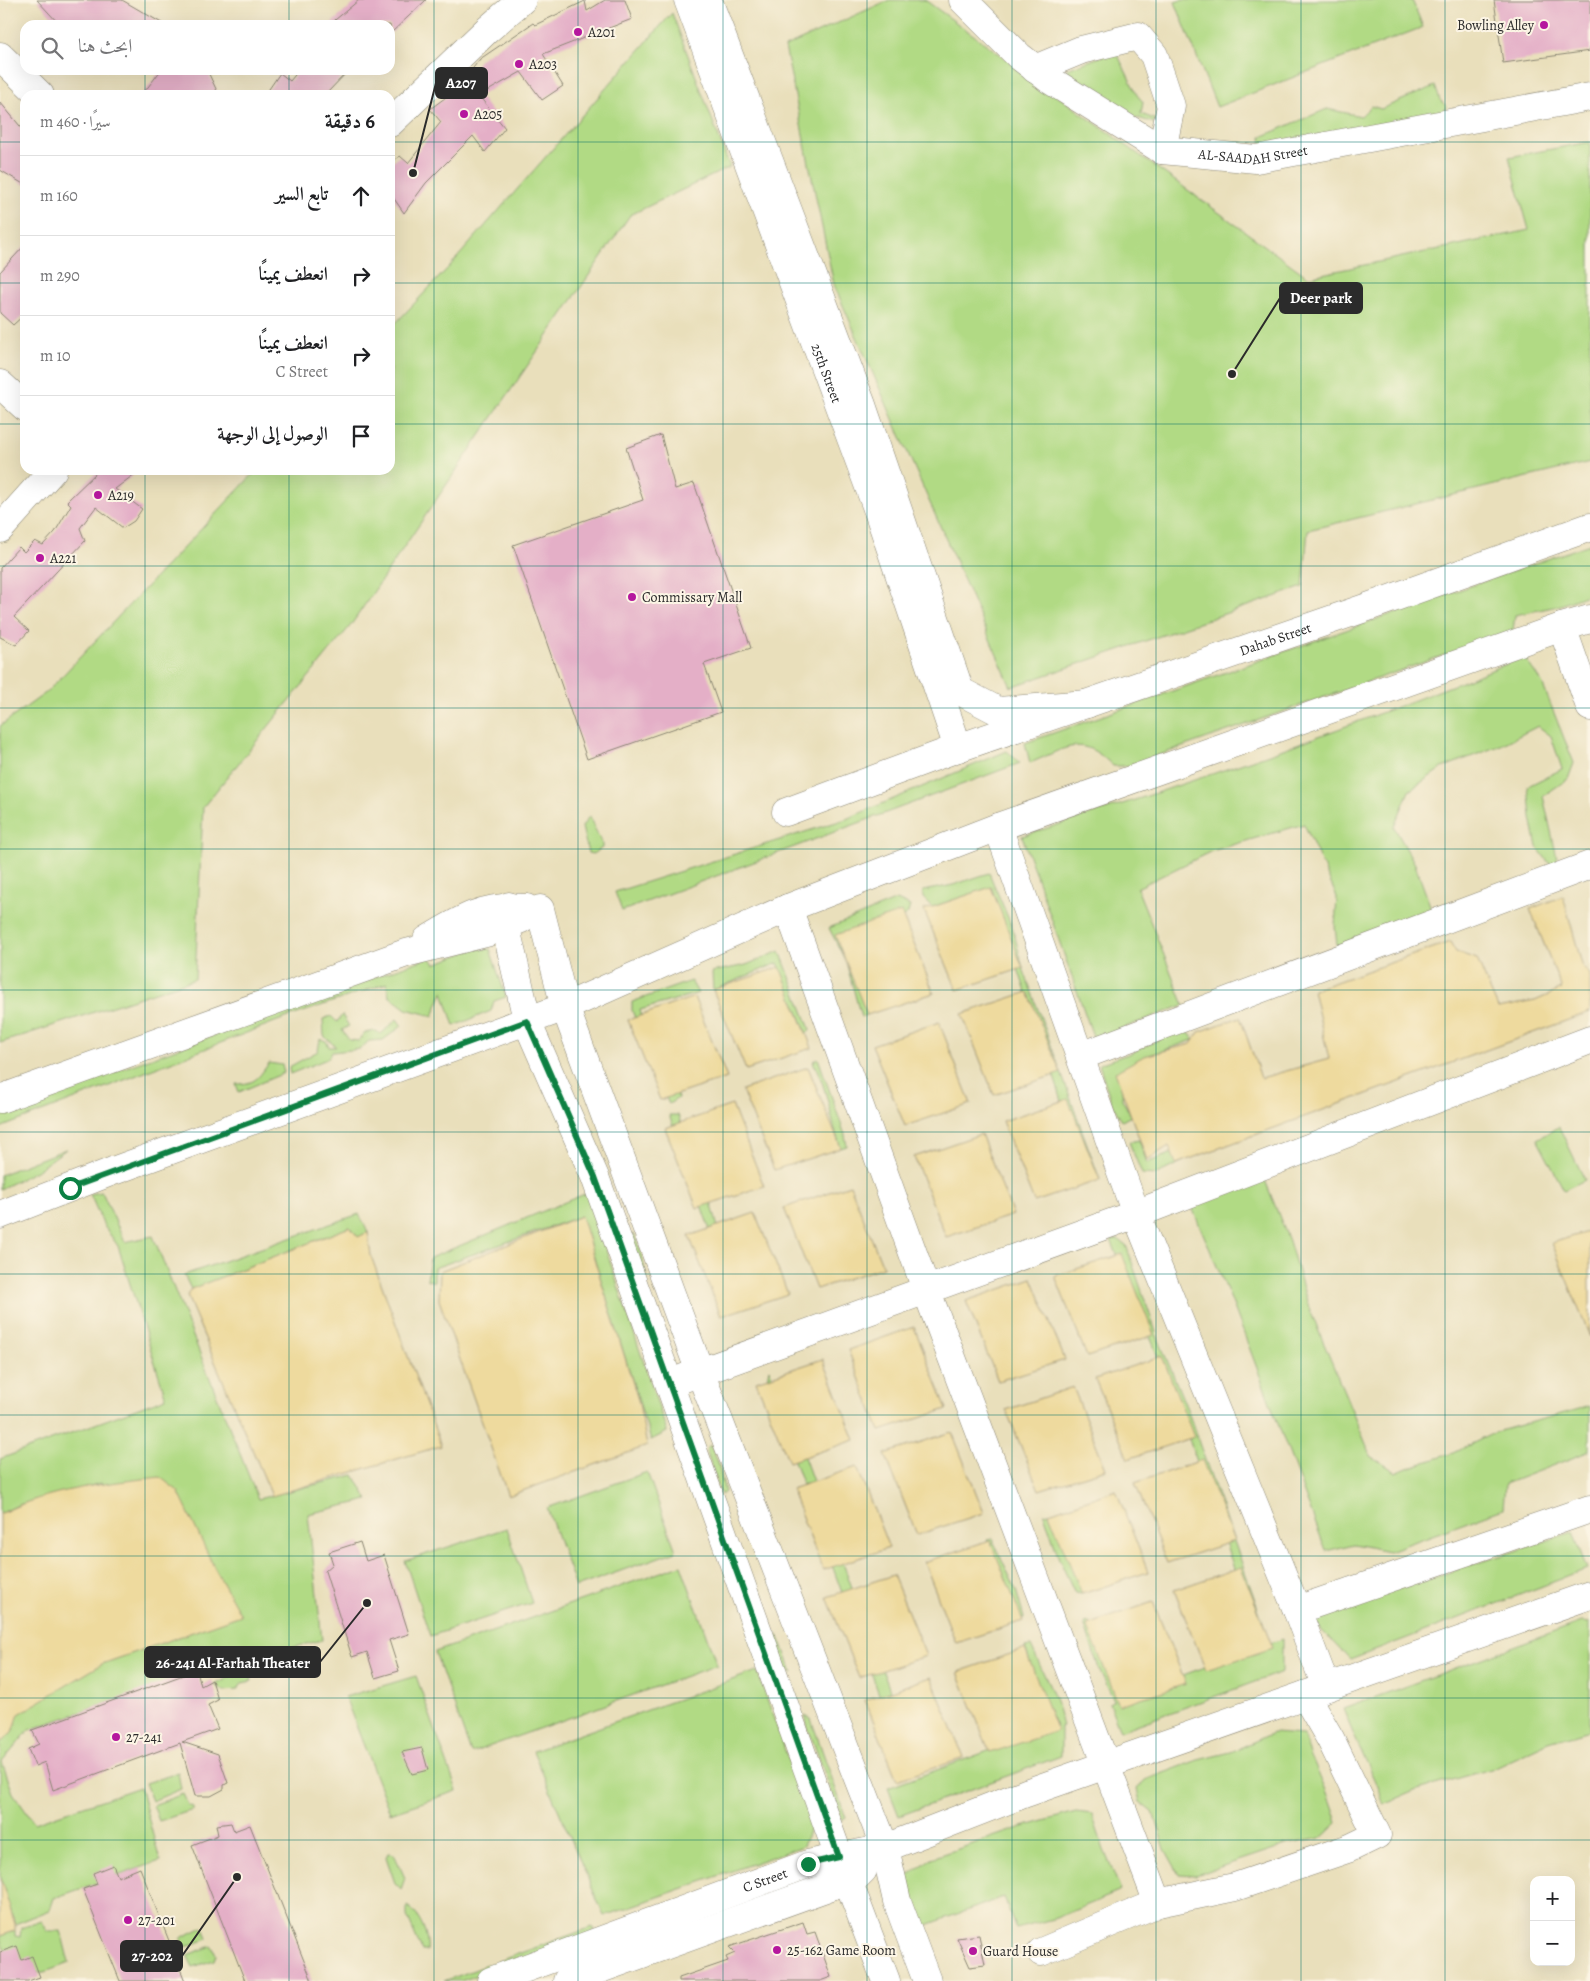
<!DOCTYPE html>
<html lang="ar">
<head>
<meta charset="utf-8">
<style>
  body { margin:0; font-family:Alegreya,Amiri,serif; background:#f6f6f6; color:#202124; direction:rtl }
  .controls { position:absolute; right:15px; bottom:15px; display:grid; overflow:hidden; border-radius:10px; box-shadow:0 5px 20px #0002 }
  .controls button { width:45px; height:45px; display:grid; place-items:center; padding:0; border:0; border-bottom:1px solid #e0e0e0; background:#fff; color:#202124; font:25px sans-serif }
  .stop { position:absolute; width:15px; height:15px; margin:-11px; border:4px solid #0b8043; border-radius:50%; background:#fff }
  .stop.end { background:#0b8043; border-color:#fff; box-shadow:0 1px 5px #0008 }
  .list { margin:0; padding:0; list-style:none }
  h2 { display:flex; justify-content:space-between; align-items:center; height:65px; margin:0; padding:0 20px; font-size:21px }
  h2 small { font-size:16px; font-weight:400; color:#757577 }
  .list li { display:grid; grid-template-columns:32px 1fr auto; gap:15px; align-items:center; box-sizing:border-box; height:80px; padding:0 20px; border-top:1px solid #e0e0e0 }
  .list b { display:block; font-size:19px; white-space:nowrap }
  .list p { margin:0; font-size:16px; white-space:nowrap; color:#757577 }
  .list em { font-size:16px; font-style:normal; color:#757577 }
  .icon { flex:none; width:28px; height:28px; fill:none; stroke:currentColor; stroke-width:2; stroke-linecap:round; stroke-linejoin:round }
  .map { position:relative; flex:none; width:1590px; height:1981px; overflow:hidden; direction:ltr }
  .search { position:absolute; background:#fff; box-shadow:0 5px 20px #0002; left:20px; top:20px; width:375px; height:55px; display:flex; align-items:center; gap:12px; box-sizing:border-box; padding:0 18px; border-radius:15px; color:#757577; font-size:19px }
  .panel { position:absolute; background:#fff; box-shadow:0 5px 20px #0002; left:20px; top:90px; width:375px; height:385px; border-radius:15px; direction:rtl }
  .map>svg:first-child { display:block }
  .green { fill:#b1da84; stroke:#6e8258 }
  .sand { fill:#eeda9e; stroke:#8c8264 }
  .building { fill:#e4afc7 }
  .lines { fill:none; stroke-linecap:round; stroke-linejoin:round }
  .minor-casing { stroke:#8a8573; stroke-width:29 }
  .minor { stroke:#fff; stroke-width:28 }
  .route { stroke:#0b8043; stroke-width:6 }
  .grid { fill:none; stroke:#0f766e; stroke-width:1; stroke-opacity:0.55 }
  .poi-dot { fill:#b5179e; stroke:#fcf5e5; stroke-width:2 }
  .labels { text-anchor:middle; stroke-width:4; stroke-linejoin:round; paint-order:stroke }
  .poi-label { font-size:14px; fill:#2b2b2b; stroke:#fcf5e5; text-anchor:start }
  .street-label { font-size:14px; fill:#2b2b2b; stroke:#fcf5e5 }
  .leader { fill:none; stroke:#2b2b2b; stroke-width:2 }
  .callout-dot { fill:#2b2b2b; stroke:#fcf5e5; stroke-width:2 }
  .callout { fill:#2b2b2b; stroke:#2b2b2b; stroke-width:2 }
  .callout-label { font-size:15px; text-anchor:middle; font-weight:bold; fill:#fff }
</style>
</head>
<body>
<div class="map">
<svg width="1590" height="1981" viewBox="0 0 1590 1981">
  <rect width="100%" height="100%" fill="#fcf5e5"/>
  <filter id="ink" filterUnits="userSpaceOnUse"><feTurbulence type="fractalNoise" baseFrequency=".02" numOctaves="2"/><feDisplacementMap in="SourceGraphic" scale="10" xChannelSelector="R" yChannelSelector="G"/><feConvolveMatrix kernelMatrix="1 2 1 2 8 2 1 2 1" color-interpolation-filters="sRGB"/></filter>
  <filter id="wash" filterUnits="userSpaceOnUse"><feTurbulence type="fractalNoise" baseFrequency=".0096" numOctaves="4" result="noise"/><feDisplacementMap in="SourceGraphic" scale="20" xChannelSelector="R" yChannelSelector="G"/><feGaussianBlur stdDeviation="1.12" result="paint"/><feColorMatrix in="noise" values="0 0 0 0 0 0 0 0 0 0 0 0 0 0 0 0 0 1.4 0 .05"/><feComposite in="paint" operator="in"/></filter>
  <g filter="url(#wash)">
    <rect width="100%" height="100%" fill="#e9dfbb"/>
    <!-- green -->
    <g class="green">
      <polygon points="889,0 925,0 1308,277 1529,230 1509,157 1590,142 1590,462 1308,530 1303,587 1011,687 834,285 785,47"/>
      <polygon points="1181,0 1412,0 1423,27 1217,107 1175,2"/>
      <polygon points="672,13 730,167 630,215 351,625 203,807 195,979 0,1043 0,726 47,692 257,470 390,470 390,329 449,267"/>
      <polygon points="1116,51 1137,95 1143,102 1141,114 1162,122 1161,125 1138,118 1130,118 1065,76 1067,69"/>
      <polygon points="1435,86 1440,100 1447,107 1442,114 1262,145 1261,137 1327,109 1361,116 1371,106 1381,109"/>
      <path d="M 1590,544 L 1590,594 L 1558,606 L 1515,615 L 1513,631 L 1128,766 L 1113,766 C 1080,733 1067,748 1030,763 L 1025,743 Z"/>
      <path d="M 1524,657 L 1542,683 L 1574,763 L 1568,779 L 1543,796 L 1558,862 L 1552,867 L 1537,847 L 1531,817 L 1528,786 L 1562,769 L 1551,736 L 1538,726 L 1501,745 L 1442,768 L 1409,791 L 1394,827 L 1415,864 L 1432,911 L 1337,946 L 1335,926 L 1337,897 L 1304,824 L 1212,851 L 1137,888 L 1184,1005 L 1094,1039 L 1022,836 C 1191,784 1359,724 1524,657 Z"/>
      <polygon points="1007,751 1020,763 622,911 615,892 846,819"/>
      <polygon points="589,816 602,844 602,848 593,854 588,853 582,827"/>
      <polygon points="989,873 1013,929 1023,968 1100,1180 1090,1179 1069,1122 991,887 932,907 923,898 923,891 953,885"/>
      <polygon points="897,900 910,906 908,913 899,921 867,1001 867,1015 861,1017 846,962 829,928"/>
      <polygon points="474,949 490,949 506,997 494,1001 491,1011 454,1026 443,992 433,1016 406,1009 389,996 387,983 280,1020 0,1128 0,1113 430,957 435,964"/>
      <polygon points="780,951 810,1029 807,1034 778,963 713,990 712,972 746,965"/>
      <polygon points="691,981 698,993 640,1010 643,1021 678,1098 669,1104 654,1072 632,1010 632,1002"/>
      <polygon points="342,1015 349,1026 342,1030 349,1040 359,1041 364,1033 376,1031 381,1034 397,1019 402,1026 383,1040 369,1041 360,1049 332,1052 327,1059 290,1074 289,1067 318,1051 320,1039 326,1041 329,1047 336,1047 324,1036 323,1019 331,1016 337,1022"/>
      <polygon points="1181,1029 1192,1035 1193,1040 1139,1059 1123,1071 1122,1099 1131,1116 1122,1121 1112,1104 1099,1064 1131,1053"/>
      <path d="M 818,1058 L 845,1135 L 847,1146 L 841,1148 C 830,1120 828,1088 813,1062 Z"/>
      <path d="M 269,1063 L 282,1065 L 284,1073 L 239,1092 L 236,1084 C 256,1084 258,1078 269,1063 Z"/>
      <polygon points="669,1115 678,1115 713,1209 720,1235 712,1236"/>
      <polygon points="1559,1127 1585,1180 1564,1190 1537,1139"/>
      <polygon points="1139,1140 1147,1163 1177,1151 1186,1160 1155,1175 1142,1174 1129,1142"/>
      <polygon points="66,1149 36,1171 0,1189 0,1175"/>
      <polygon points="1265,1180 1289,1241 1309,1308 1371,1456 1396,1472 1453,1453 1496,1432 1590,1406 1590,1451 1505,1484 1503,1509 1389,1551 1354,1544 1326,1551 1232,1302 1191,1205 1228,1188"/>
      <polygon points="102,1192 125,1242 153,1236 258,1499 354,1475 368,1500 308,1514 322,1640 198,1672 29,1730 2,1762 13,1793 34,1823 140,1787 160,1861 54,1898 50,1910 15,1924 0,1877 0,1743 13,1732 18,1714 102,1664 240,1615 215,1569 101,1483 18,1505 0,1514 0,1459 166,1398 118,1246 104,1226 90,1194"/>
      <polygon points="587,1193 667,1432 651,1440 581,1216 434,1268 434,1282 427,1279 430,1258"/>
      <polygon points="359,1214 368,1232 358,1238 350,1227 191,1289 184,1275"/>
      <polygon points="634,1234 640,1249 647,1280 642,1280 630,1239"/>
      <path d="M 1118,1239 L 1126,1245 L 1158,1338 L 1187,1409 L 1265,1628 L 1255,1635 C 1214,1501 1165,1370 1111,1240 Z"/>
      <polygon points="769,1369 786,1408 914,1756 903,1760 766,1384"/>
      <polygon points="710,1445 718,1462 725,1492 721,1495 706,1449"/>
      <polygon points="647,1472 676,1551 576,1587 547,1508"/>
      <polygon points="1049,1513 1074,1566 1082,1594 1075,1593 1059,1559 1044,1514"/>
      <polygon points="507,1528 532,1603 430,1636 405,1561"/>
      <polygon points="1573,1532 1587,1569 1350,1660 1310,1618"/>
      <polygon points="992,1538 1016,1590 1024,1618 1018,1618 1002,1584 987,1539"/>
      <polygon points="681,1565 717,1665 471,1753 435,1652"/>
      <polygon points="1089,1622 1120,1698 1282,1639 1282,1672 1120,1731 1109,1703 1114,1700 1099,1669 1084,1623"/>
      <path d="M 1582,1622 L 1590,1623 L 1590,1730 L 1549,1742 L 1491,1769 L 1417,1790 L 1384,1804 C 1372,1771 1355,1741 1343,1709 Z"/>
      <polygon points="778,1635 793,1673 786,1669 775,1640"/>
      <polygon points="1031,1646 1055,1698 1063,1726 1061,1726 1061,1756 899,1816 888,1788 1056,1726 1040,1692 1025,1647"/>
      <polygon points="242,1670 249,1670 252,1681 242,1683 238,1690 224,1691 215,1685"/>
      <polygon points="757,1671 796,1782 815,1816 803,1846 604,1916 533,1751"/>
      <polygon points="416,1676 457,1791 390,1813 345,1697"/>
      <polygon points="805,1716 811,1719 846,1818 842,1820 808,1728"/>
      <path d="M 1273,1733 L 1303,1735 C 1313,1766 1329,1792 1337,1823 L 1321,1838 L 1286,1845 L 1196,1875 L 1179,1874 L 1165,1849 L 1153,1812 L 1140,1802 L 1137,1789 L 1145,1780 L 1198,1760 L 1231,1752 Z"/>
      <polygon points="178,1773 181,1789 152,1801 145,1783"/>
      <polygon points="183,1794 188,1805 193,1807 193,1810 159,1821 153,1805"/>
      <polygon points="1076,1812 1092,1814 1104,1850 1121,1891 1056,1918 1016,1929 1004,1897 924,1926 910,1894 907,1876 932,1858 1019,1828"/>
      <polygon points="388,1853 394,1854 405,1878 401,1889 395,1883 386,1857"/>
      <path d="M 407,1906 C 420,1914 429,1936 427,1951 L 422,1951 L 407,1916 Z"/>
      <path d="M 42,1921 L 47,1931 L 61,1931 L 69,1963 C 42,1973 31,1981 10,1957 C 5,1950 1,1944 0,1936 L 15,1931 L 15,1936 L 20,1937 L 21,1928 Z"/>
      <polygon points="203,1927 207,1939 186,1947 181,1938"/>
      <polygon points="592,1927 595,1929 592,1934 461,1981 444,1981"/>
      <polygon points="212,1946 216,1954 214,1960 193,1967 187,1955"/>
    </g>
    <!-- sand -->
    <g class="sand">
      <polygon points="991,887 1023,968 957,990 924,910"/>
      <polygon points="1563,896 1583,968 1590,974 1590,1012 1176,1164 1169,1146 1147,1160 1115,1072 1144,1056 1191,1044 1199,1032 1240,1017 1261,1078 1329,1059 1313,990 1450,942 1456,952 1477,959 1498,1008 1535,1001 1562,989 1530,909"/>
      <polygon points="901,912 934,993 867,1015 835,935"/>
      <polygon points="780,967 812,1048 746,1070 713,990"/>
      <polygon points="1028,992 1061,1073 994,1095 962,1014"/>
      <polygon points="694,997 727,1078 660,1100 628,1020"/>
      <polygon points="939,1022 971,1104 905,1126 872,1045"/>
      <polygon points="808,1067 841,1148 774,1170 742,1090"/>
      <polygon points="1068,1099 1100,1180 1034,1202 1002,1121"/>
      <polygon points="732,1105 764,1186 697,1208 665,1128"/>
      <polygon points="981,1134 1013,1215 946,1237 914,1157"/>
      <polygon points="850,1185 883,1267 816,1289 784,1208"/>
      <polygon points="755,1213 788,1294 721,1316 689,1236"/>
      <polygon points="581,1216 639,1403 647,1446 508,1496 439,1300 440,1271"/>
      <polygon points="350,1227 358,1237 368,1232 371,1256 441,1446 272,1496 187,1296 191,1289"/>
      <polygon points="1590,1231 1590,1337 1552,1243"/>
      <polygon points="1122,1254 1154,1335 1087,1357 1055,1276"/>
      <polygon points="1032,1278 1065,1360 998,1381 966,1301"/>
      <polygon points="914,1327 947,1409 880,1431 848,1350"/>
      <polygon points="1162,1356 1194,1437 1128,1459 1095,1379"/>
      <polygon points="823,1359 855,1440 789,1462 756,1381"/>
      <polygon points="1073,1387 1106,1469 1039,1490 1006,1410"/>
      <polygon points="952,1432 984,1513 917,1535 885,1454"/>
      <polygon points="1202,1460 1234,1541 1167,1563 1135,1483"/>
      <polygon points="857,1467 889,1548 823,1570 791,1489"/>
      <path d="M 160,1477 L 178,1491 L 215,1569 L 241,1615 L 102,1664 L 19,1714 L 13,1732 L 0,1743 L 0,1514 C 48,1489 107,1483 160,1477 Z"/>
      <polygon points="1116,1490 1148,1572 1082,1594 1049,1513"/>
      <polygon points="990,1540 1023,1621 956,1643 924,1562"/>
      <polygon points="1241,1567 1273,1648 1206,1670 1174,1590"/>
      <polygon points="893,1575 926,1656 859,1678 827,1597"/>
      <polygon points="1153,1602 1186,1684 1119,1705 1087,1625"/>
      <polygon points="1025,1649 1057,1731 990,1753 958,1672"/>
      <polygon points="931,1677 964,1758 897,1780 865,1700"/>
      <polygon points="0,1877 15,1924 15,1931 0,1936"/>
    </g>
    <g id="blocks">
      <!-- building -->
      <g class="building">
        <polygon points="37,0 122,0 165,25 60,25"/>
        <polygon points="359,0 426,0 391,33 390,25 329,25"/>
        <polygon points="605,0 625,0 632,19 543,54 563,86 542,100 521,72 479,96 505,128 485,152 473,136 426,183 404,213 390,193 390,163 400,156 408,163 441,122 430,109 457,89 480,59 533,23 535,25 585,1 587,11"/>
        <polygon points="1494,0 1590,0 1590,51 1503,63"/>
        <polygon points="161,70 207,70 217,91 208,95 142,95"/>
        <polygon points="299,70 349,70 325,95 265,95 280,73 290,81"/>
        <polygon points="0,102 25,132 25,185 0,170"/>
        <polygon points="25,245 25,314 13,325 0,313 0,272"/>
        <polygon points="661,435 675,489 694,483 751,648 704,664 721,712 587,759 513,545 643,500 626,448"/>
        <polygon points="99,470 140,470 115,489 142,509 134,521 123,528 96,507 80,528 85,541 14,617 29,631 16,645 0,637 0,568 19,547 24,552 35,541 43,545 55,532 71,505 67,501"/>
        <polygon points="360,1542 366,1561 384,1555 409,1634 389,1640 399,1671 375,1678 367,1652 352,1657 325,1571 333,1564 329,1552"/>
        <polygon points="197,1670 201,1686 212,1680 218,1700 208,1705 218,1729 182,1742 218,1754 228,1783 224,1785 224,1789 211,1796 195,1796 180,1743 53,1790 45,1762 35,1766 28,1749 39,1744 32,1730"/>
        <polygon points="422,1748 428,1770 412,1774 402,1752"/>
        <polygon points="231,1823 234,1831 250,1825 312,1981 245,1981 192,1845 218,1835 216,1825"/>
        <polygon points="113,1865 118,1877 140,1868 185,1981 120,1981 83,1889 97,1884 93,1873"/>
        <polygon points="803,1922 807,1934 815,1932 831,1977 820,1981 679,1981 679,1978 728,1961 726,1957 735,1953 729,1947"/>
        <polygon points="979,1935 985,1965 970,1967 957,1938"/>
        <polygon points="17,1946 22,1960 32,1956 40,1977 28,1981 0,1981 0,1952"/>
      </g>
    </g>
  </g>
  <g filter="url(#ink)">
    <use href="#blocks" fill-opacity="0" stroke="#8a8573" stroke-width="1"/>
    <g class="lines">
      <defs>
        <g id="minor">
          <path id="s1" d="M 688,0 L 878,511 L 958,748"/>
          <polyline points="708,0 862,405 960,691 998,711 1087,704"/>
          <path id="s2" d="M 963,0 L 1019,56 L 1050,80 L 1162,150 L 1256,159 L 1590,97"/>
          <polyline points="0,56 40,95"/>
          <polyline points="1035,69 1081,50 1138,36 1154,55 1171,106 1162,150"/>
          <polyline points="390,123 486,31 522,0"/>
          <polyline points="0,384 25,407"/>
          <polyline points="0,529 53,470"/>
          <polyline points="1562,627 1590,707"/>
          <path id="s3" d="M 786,812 L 958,748 L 1365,608 L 1590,527"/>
          <polyline points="998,827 1136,1214 1297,1610 1326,1687"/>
          <polyline points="509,906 506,928 528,1024 595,1177 839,1857 886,1981"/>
          <polyline points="788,908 926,1289 1158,1903"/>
          <polyline points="540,909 565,1007 700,1372 885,1848 897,1901 927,1981"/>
          <path d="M 427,940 C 461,919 485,904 526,908"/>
          <polyline points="1081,1056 1590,865"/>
          <polyline points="0,1099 406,953 486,933 521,919"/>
          <polyline points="0,1215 113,1171 565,1007 788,908 998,827 1562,627 1590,619"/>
          <polyline points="684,1378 1136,1214 1590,1040"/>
          <polyline points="1297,1610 1590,1509"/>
          <polyline points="1041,1952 1158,1903 1235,1887 1350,1848 1377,1835 1331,1740 1305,1695"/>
          <path id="s4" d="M 491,1981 L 808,1864 L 885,1848 L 1026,1793 L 1590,1595"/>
          <polyline points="567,1981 856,1877 863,1870"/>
        </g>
      </defs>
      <!-- minor casing -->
      <use href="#minor" class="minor-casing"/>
      <!-- minor -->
      <use href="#minor" class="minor"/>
    </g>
  </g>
  <g class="lines" filter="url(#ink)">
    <!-- route -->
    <polyline class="route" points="70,1188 527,1021 595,1177 839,1857 808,1864"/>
  </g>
  <!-- grid -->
  <path class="grid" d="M 145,0 L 145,25M 289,0 L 289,25M 434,0 L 434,1981M 578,0 L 578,1981M 723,0 L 723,1981M 867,0 L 867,1981M 1012,0 L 1012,1981M 1156,0 L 1156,1981M 1301,0 L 1301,1981M 1445,0 L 1445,1981M 145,70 L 145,95M 289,70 L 289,95M 0,142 L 25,142M 390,142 L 1590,142M 0,283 L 25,283M 390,283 L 1590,283M 0,424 L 25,424M 390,424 L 1590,424M 145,470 L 145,1981M 289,470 L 289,1981M 0,566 L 1590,566M 0,708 L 1590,708M 0,849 L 1590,849M 0,990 L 1590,990M 0,1132 L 1590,1132M 0,1274 L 1590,1274M 0,1415 L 1590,1415M 0,1556 L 1590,1556M 0,1698 L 1590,1698M 0,1840 L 1590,1840"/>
  <!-- markers -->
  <g class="poi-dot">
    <circle cx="1544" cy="25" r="5"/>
    <circle cx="578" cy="32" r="5"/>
    <circle cx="519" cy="64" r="5"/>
    <circle cx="464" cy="114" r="5"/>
    <circle cx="98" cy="495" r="5"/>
    <circle cx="40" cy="558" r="5"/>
    <circle cx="632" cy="597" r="5"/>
    <circle cx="116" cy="1737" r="5"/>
    <circle cx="128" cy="1920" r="5"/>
    <circle cx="777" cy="1950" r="5"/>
    <circle cx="973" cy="1951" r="5"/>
  </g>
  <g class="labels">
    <!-- poi labels -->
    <g class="poi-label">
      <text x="1534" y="30" text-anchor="end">Bowling Alley</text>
      <text x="588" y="37">A201</text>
      <text x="529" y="69">A203</text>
      <text x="474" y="119">A205</text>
      <text x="108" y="500">A219</text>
      <text x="50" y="563">A221</text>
      <text x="642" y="602">Commissary Mall</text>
      <text x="126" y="1742">27-241</text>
      <text x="138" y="1925">27-201</text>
      <text x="787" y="1955">25-162 Game Room</text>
      <text x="983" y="1956">Guard House</text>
    </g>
    <!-- street labels -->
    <g class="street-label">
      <text dy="5" stroke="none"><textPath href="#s2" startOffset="342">AL-SAADAH Street</textPath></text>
      <text dy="5" stroke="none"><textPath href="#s1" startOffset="398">25th Street</textPath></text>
      <text dy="5" stroke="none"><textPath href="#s3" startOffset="519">Dahab Street</textPath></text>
      <text dy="5" stroke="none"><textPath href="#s4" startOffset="292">C Street</textPath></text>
    </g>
  </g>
  <!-- callouts -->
  <path class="leader" d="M413 173L436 83M1232 374L1280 298M367 1603L320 1662M237 1877L182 1956"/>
  <g class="callout-dot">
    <circle cx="413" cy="173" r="5"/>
    <circle cx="1232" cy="374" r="5"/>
    <circle cx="367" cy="1603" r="5"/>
    <circle cx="237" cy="1877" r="5"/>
  </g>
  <g class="callout">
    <rect x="436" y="68" width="51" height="30" rx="5"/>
    <rect x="1280" y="283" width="82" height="30" rx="5"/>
    <rect x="145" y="1647" width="175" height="30" rx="5"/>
    <rect x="121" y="1941" width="61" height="30" rx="5"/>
  </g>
  <g class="callout-label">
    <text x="461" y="88">A207</text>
    <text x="1321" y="303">Deer park</text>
    <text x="233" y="1668">26-241 Al-Farhah Theater</text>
    <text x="152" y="1961">27-202</text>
  </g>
</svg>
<div class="controls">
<button>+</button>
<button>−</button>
</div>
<div class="stop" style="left:70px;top:1188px"></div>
<div class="stop end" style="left:808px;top:1864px"></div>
<div class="search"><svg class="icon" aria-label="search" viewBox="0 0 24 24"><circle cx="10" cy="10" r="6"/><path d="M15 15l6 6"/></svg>ابحث هنا</div>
<section class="panel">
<h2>6 دقيقة<small>سيرًا · 460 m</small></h2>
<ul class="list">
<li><svg class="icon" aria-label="ahead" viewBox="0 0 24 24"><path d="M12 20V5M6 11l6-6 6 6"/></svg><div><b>تابع السير</b></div><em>160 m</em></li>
<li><svg class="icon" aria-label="right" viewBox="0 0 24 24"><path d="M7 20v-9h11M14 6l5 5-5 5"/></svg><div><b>انعطف يمينًا</b></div><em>290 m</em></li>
<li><svg class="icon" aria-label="right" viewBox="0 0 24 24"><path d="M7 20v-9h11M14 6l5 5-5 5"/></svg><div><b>انعطف يمينًا</b><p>C Street</p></div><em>10 m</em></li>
<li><svg class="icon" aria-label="arrive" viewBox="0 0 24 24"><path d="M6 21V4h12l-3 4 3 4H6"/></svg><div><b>الوصول إلى الوجهة</b></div></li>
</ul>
</section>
</div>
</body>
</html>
